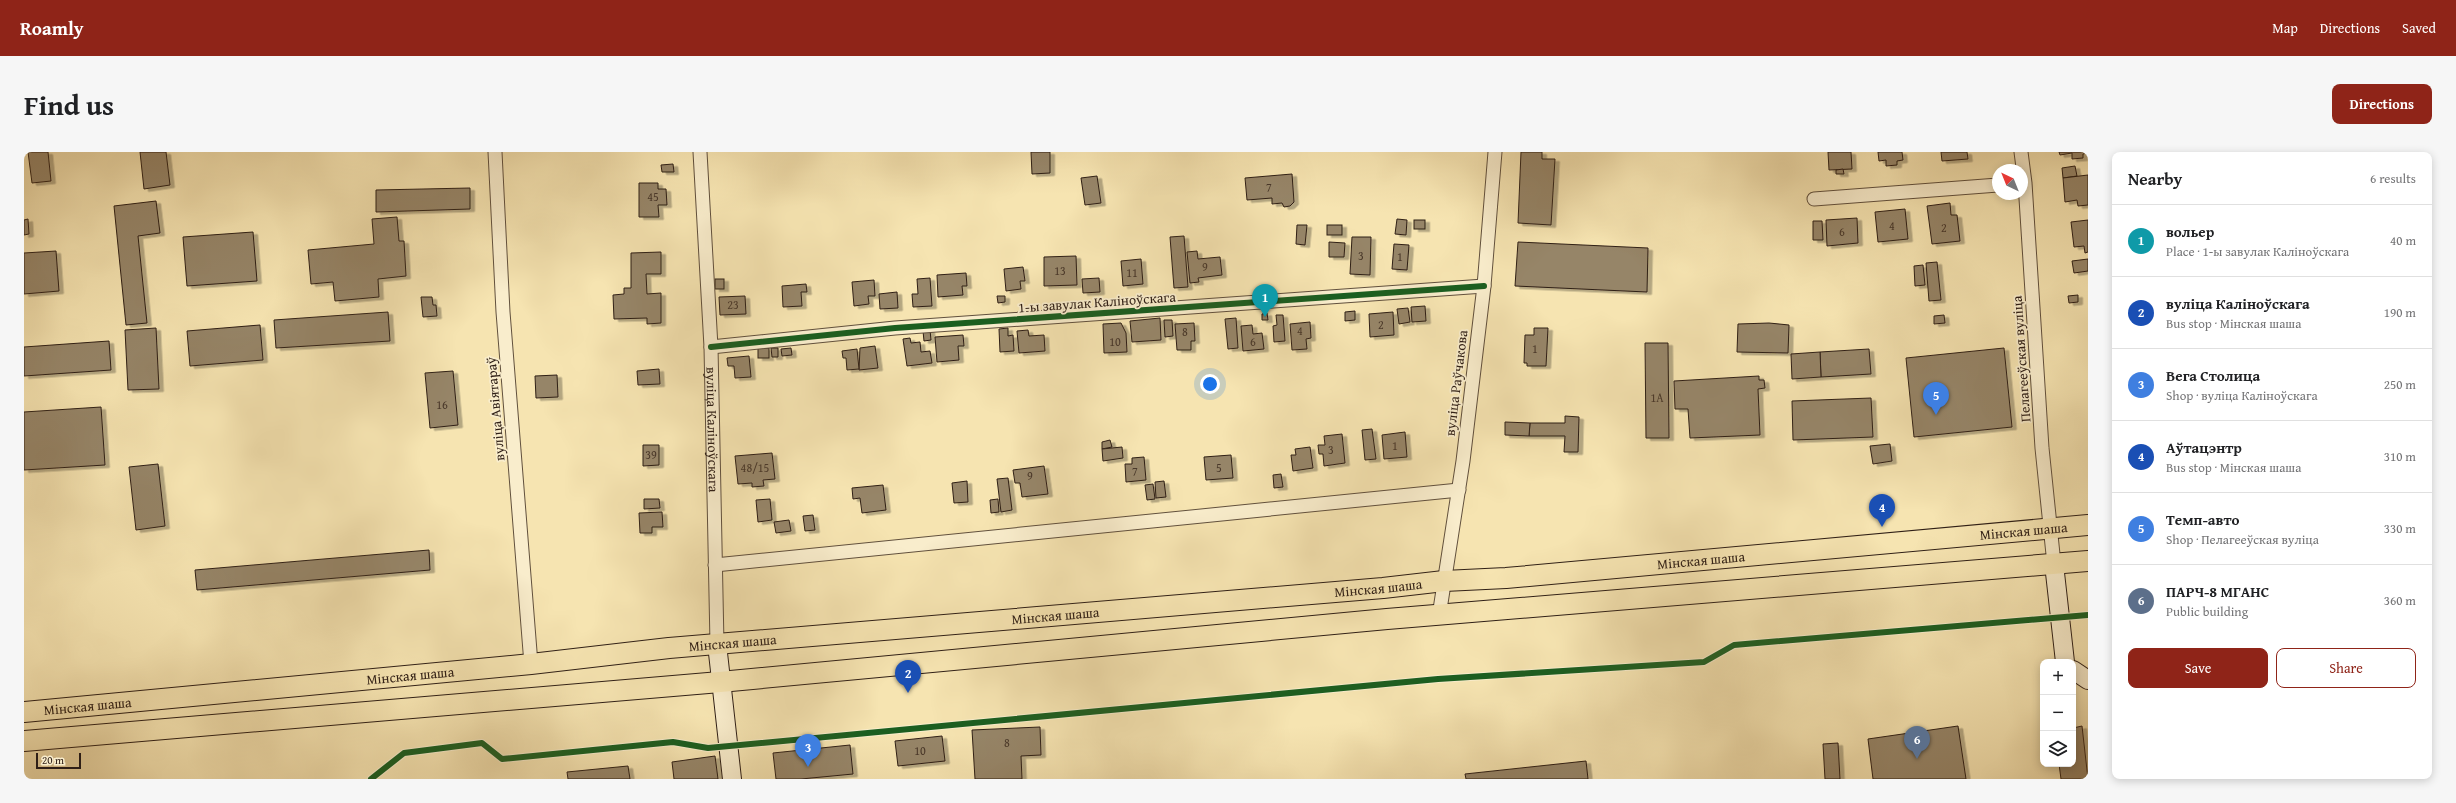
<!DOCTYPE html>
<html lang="en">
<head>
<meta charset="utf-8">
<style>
  body { margin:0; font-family:"Gentium Book Plus",serif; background:#f6f6f6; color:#202124 }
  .controls { position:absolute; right:12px; bottom:12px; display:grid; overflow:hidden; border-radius:8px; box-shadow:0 2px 10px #0003 }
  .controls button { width:36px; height:36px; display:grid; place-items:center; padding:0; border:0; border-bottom:1px solid #e0e0e0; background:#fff; color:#202124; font:20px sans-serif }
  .compass { position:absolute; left:1968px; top:12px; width:36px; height:36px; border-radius:50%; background:#fff; box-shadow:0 2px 10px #0003; rotate:317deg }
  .scale { position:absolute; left:12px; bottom:10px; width:45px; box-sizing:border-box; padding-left:4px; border:2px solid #2f1f16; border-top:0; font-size:11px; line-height:14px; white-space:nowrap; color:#2f1f16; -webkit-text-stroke:3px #f9edcc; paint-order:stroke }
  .you { position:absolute; left:1186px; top:232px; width:14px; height:14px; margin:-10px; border:3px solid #fff; border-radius:50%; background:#1a73e8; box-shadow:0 0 0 6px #1a73e833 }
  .badge { display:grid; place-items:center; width:26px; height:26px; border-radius:50%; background:#8f2418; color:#fff; font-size:13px; font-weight:700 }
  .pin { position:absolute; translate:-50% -33px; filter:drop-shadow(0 1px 2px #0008) }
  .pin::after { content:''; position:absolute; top:21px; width:14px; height:12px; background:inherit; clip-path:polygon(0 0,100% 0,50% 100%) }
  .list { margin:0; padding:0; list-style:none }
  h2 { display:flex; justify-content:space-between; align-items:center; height:52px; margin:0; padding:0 16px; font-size:17px }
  h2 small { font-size:13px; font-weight:400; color:#757577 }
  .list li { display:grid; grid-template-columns:26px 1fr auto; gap:12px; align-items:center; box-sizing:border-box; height:72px; padding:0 16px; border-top:1px solid #e0e0e0 }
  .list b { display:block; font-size:15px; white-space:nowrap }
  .list p { margin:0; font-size:13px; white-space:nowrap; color:#757577 }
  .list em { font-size:13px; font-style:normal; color:#757577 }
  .actions { display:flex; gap:8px; padding:12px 16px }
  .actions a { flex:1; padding:9px 0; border:1px solid #8f2418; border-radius:8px; text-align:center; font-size:14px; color:#8f2418 }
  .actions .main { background:#8f2418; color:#fff }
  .icon { flex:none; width:22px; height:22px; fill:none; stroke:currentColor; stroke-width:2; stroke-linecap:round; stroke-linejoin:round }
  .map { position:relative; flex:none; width:2064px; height:627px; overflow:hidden; border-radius:8px }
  header { display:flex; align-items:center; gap:24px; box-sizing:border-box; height:56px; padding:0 20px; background:#8f2418; color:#fff }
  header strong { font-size:19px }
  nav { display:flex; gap:22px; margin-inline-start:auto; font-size:14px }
  .intro { display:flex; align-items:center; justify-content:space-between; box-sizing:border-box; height:96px; padding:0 24px }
  h1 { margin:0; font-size:28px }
  .button { padding:10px 18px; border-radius:8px; background:#8f2418; color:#fff; font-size:14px; font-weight:700 }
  main { display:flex; gap:24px; padding:0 24px }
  aside { flex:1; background:#fff; border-radius:8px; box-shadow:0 2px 10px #0003 }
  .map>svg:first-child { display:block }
  .building { fill:#968567; stroke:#2f1f16; filter:url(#shadow) }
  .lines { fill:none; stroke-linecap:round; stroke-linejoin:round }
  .street-casing { stroke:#61503d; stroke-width:15 }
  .secondary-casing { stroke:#2f1f16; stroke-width:20 }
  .primary-casing { stroke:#2f1f16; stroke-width:22 }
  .street { stroke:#f9edcc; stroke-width:13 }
  .secondary { stroke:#f9edcc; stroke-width:18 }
  .primary { stroke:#f6e4b1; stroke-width:20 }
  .cycleway-casing { stroke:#f9edcc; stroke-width:8 }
  .cycleway { stroke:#1b5e20; stroke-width:6 }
  .labels { text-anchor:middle; stroke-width:3.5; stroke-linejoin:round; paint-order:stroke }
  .number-label { font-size:12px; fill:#49382a }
  .street-label { font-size:14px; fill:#2f1f16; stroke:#f9edcc }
</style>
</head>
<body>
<header>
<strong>Roamly</strong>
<nav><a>Map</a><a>Directions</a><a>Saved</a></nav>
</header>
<div class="intro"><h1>Find us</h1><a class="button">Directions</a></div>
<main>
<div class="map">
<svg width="2064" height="627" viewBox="0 0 2064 627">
  <defs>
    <filter id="shadow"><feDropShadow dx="4.5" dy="2.5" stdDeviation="0" flood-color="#0004"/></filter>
  </defs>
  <rect width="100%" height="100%" fill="#f6e4b1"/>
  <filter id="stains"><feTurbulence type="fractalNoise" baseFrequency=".005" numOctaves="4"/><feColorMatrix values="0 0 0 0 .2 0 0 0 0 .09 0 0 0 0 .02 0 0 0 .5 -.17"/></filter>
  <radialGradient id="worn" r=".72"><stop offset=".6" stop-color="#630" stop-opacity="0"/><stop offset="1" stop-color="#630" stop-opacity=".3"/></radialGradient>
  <!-- building -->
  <g class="building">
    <polygon points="4,0 24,0 27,29 8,31"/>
    <polygon points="116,0 142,0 146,33 120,37"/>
    <polygon points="1007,0 1026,0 1026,21 1008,22"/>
    <polygon points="1497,0 1518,0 1518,7 1531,7 1527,73 1494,71"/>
    <polygon points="1804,0 1827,0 1828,17 1805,18"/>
    <polygon points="1854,0 1878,0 1879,8 1873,9 1873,13 1862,14 1862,8 1855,9"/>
    <polygon points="1917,0 1943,0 1944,7 1918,9"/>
    <polygon points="2035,0 2064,0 2064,1 2059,2 2059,6 2048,7 2048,1 2036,3"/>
    <polygon points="649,12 650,20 638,20 637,13"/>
    <polygon points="2051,14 2053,24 2039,26 2038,16"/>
    <polygon points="1819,17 1820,22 1812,22 1812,18"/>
    <polygon points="1268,22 1270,50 1266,54 1260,55 1258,51 1248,52 1248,46 1223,48 1221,26"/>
    <polygon points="2064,23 2064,53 2054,54 2053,48 2041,50 2039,26"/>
    <polygon points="1073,24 1077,51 1061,53 1057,26"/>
    <polygon points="615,31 634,31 634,37 642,37 643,53 634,53 635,65 615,65"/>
    <polygon points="446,36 446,57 352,60 352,38"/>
    <polygon points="132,49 136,81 114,84 123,171 102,173 90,54"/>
    <polygon points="1926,51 1927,63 1933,63 1936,89 1908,92 1903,54"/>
    <polygon points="1881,57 1884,87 1854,90 1851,60"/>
    <polygon points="373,65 375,89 380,89 382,124 354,127 355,145 311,149 309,130 287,132 284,98 350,92 348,67"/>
    <polygon points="1833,66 1834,91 1803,94 1802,68"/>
    <polygon points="4,67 5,82 0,83 0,68"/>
    <polygon points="1373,67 1383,68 1382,83 1371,82"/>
    <rect x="1390" y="68" width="11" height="9"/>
    <polygon points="2064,68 2064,100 2061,101 2060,94 2050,95 2047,70"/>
    <polygon points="1789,69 1798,69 1799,88 1789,88"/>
    <polygon points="1273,73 1283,73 1281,93 1272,92"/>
    <rect x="1303" y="73" width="15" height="10"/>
    <polygon points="229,80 233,129 163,134 159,85"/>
    <polygon points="1160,84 1164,135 1150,136 1146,85"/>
    <polygon points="1328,85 1347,85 1346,123 1326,122"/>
    <polygon points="1305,90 1321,91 1320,105 1305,105"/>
    <polygon points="1494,90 1624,96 1623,140 1491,134"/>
    <polygon points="1370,92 1385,93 1383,118 1368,117"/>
    <polygon points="32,99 35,139 0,142 0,101"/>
    <polygon points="1173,99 1174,107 1196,105 1198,123 1174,126 1175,130 1166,131 1163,100"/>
    <polygon points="637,100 637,122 622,122 623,142 637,141 637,171 623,172 623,166 590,167 589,143 600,142 600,136 607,136 607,101"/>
    <polygon points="1052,104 1053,133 1020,134 1020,105"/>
    <polygon points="1117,107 1119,132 1099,134 1097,109"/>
    <polygon points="2064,107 2064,119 2050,121 2048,109"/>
    <polygon points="1913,110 1917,148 1905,149 1902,111"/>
    <polygon points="1899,113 1901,133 1891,134 1890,114"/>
    <polygon points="999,115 1001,129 996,129 997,137 982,139 980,117"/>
    <polygon points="942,121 943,134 938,134 939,143 914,145 913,123"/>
    <polygon points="906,126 908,154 889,155 888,142 894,142 893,127"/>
    <polygon points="1075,126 1076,140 1059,141 1058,127"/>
    <rect x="691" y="127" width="9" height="10"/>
    <polygon points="850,128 851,144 844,144 845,152 830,154 828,130"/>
    <polygon points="782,132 783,140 777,140 778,154 759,155 758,134"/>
    <polygon points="873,140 874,156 856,157 855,142"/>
    <polygon points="2054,143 2054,150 2045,151 2044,144"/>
    <polygon points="721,144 722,162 696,163 695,145"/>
    <polygon points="973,144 981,144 981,150 974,151"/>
    <polygon points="397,145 408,145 409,153 412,153 413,164 399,165"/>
    <polygon points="1401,154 1402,169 1388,170 1387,155"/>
    <polygon points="1384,156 1386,170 1375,172 1373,157"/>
    <polygon points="1331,159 1331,168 1321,169 1321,160"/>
    <polygon points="364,160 366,189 252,196 250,168"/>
    <polygon points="1369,160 1370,183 1346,185 1345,162"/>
    <polygon points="1243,161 1244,168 1238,168 1238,162"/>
    <polygon points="1252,163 1259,163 1261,189 1250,190 1249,174 1253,173"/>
    <polygon points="1920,163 1921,171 1910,172 1910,164"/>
    <polygon points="1136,166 1137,188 1108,190 1106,169"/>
    <polygon points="1212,166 1214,196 1204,197 1201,167"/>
    <polygon points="1140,168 1148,168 1149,184 1141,185"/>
    <polygon points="1286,170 1287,186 1282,187 1283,197 1268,198 1266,172"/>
    <polygon points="1097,171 1102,181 1103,200 1080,201 1079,172"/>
    <polygon points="1170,171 1171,189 1167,189 1167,198 1153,198 1151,172"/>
    <polygon points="1745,171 1765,173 1764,201 1713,200 1714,172"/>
    <polygon points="236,173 239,208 166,214 163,179"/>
    <polygon points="1228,173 1229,182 1238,181 1240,197 1219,199 1217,174"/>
    <polygon points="132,176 135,237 104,238 101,178"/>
    <polygon points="984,176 984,184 989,183 990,199 976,200 975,177"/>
    <polygon points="1510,176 1524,176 1522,214 1503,214 1503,211 1500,211 1501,183 1510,183"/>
    <polygon points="906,178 907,188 900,189 899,179"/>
    <polygon points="1004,178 1005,184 1020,183 1021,199 995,201 993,179"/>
    <polygon points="939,183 940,194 934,194 935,208 913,210 911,185"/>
    <polygon points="886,186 887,191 896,190 897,200 906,199 908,211 883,214 879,187"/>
    <polygon points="85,189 87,218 0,224 0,195"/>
    <polygon points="1621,191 1644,191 1645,286 1622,286"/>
    <polygon points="851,194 854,216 835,218 836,196"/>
    <rect x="734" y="196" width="11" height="10"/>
    <polygon points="747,196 754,196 754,205 748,205"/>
    <polygon points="767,196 768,203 758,204 757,197"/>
    <polygon points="1980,196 1988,275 1890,285 1882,206"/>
    <polygon points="833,197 835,217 823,218 822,206 819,206 818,199"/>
    <polygon points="1845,197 1847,222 1797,225 1796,200"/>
    <polygon points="1796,200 1797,225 1768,227 1767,202"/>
    <polygon points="725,204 727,225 711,226 710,214 704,214 703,206"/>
    <polygon points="635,217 636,232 614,233 613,219"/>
    <polygon points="429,219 434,273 406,276 401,221"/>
    <polygon points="533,223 534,245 512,246 511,224"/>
    <polygon points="1735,224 1735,228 1740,228 1741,236 1734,237 1736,283 1666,286 1664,257 1651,257 1650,229"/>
    <polygon points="1847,246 1849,285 1769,288 1768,249"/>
    <polygon points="77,255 81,313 0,318 0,260"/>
    <polygon points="1541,264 1555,265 1554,300 1540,300 1541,284 1505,284 1506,271 1541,271"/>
    <polygon points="1481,270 1506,271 1505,284 1481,283"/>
    <polygon points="1348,277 1352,307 1341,308 1338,278"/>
    <polygon points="1381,280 1383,305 1360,307 1358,283"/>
    <polygon points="1318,282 1321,311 1300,314 1299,302 1295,302 1294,293 1301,293 1300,284"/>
    <polygon points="1086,288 1088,295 1078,297 1078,290"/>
    <polygon points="1866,292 1868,309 1849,312 1846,294"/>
    <polygon points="619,293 635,293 635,313 619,314"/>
    <polygon points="1098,295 1099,306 1079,309 1078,297"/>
    <polygon points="1286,295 1289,316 1269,319 1267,303 1272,303 1271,297"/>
    <polygon points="748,301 751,327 739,328 740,334 728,335 728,331 714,332 711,304"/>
    <polygon points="1207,303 1209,326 1182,328 1180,305"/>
    <polygon points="1120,305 1122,328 1102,330 1101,312 1108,312 1108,306"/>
    <polygon points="134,312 141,374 112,378 105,315"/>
    <polygon points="1020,314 1024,342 998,345 996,331 991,331 989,318"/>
    <polygon points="1257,322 1259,335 1250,336 1249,323"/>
    <polygon points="984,326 988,358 977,360 973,327"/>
    <polygon points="943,329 944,350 930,351 928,331"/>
    <polygon points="1140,329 1142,345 1132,346 1131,330"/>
    <polygon points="1129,332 1131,347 1123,348 1121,333"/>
    <polygon points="859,333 862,358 838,361 836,346 829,347 828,336"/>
    <polygon points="620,347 635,347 636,356 620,357"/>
    <polygon points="746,347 748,368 734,370 732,348"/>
    <polygon points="974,347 975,360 967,361 966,348"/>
    <polygon points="638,360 639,375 628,375 628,381 616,381 615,361"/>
    <polygon points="789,363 791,378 781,379 779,364"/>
    <polygon points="765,368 767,379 752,381 750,370"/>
    <polygon points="405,398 406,418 173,438 171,418"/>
    <polygon points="1934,574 1942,627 1849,627 1844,587"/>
    <polygon points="2058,574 2064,627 2037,627 2035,612 2049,612 2049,576"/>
    <polygon points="1016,575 1017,603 997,604 998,627 951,627 948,578"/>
    <polygon points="918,584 921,609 874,614 871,589"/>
    <polygon points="1814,591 1816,627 1801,627 1799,592"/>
    <polygon points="826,593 829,622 777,627 752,627 749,601"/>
    <polygon points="691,604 694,627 650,627 648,610"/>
    <polygon points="1562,609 1564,627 1442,627 1441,622"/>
    <polygon points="604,614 606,627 544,627 543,620"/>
  </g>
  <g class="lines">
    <defs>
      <g id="street">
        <polyline points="471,0 479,160 507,512"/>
        <path id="s1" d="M 676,0 L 687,195 L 693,492"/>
        <polyline points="1997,0 2001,31 2018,296 2030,412"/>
        <polyline points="1790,47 1974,33"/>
        <polyline points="687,195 871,176 1460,134"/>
        <polyline points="691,413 1435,338"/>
        <polyline points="1415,464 1439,309 1460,134 1471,0"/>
      </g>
      <g id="secondary">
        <polyline points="2030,412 2041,510"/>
        <polyline points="693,492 708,627"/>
        <polyline points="2049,518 2064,528"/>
      </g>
      <g id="primary">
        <path id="s2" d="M 0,560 L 507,512 L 645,496 L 1359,436 L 1420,429 L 1482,426 L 2064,373"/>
        <polyline points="0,589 696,530 1363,467 2064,409"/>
      </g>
    </defs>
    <!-- street casing -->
    <use href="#street" class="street-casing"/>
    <!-- secondary casing -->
    <use href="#secondary" class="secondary-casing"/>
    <!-- primary casing -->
    <use href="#primary" class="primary-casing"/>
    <!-- street -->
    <use href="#street" class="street"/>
    <!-- secondary -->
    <use href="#secondary" class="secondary"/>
    <!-- primary -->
    <use href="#primary" class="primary"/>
    <defs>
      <g id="cycleway">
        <polyline points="687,195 871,176 1460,134"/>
        <polyline points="347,627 380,601 458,591 478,607 649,590 684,596 1414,527 1680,510 1710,493 2064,463"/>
      </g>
    </defs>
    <!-- cycleway casing -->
    <use href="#cycleway" class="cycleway-casing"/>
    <!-- cycleway -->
    <use href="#cycleway" class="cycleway"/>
  </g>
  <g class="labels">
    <!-- number labels -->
    <g class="number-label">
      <text x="1245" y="40">7</text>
      <text x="629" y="49">45</text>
      <text x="1868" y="78">4</text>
      <text x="1920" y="80">2</text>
      <text x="1818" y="84">6</text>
      <text x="1337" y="108">3</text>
      <text x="1376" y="109">1</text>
      <text x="1181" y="119">9</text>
      <text x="1036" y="123">13</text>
      <text x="1108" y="125">11</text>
      <text x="709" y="157">23</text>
      <text x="1357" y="177">2</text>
      <text x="1276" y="183">4</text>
      <text x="1161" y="184">8</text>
      <text x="1091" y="194">10</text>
      <text x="1229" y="194">6</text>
      <text x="1511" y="201">1</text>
      <text x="1633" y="250">1А</text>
      <text x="418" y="257">16</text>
      <text x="1371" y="298">1</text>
      <text x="1307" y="302">3</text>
      <text x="627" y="307">39</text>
      <text x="731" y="320">48/15</text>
      <text x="1195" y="320">5</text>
      <text x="1111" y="324">7</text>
      <text x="1006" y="328">9</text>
      <text x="983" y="595">8</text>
      <text x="896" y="603">10</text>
    </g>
    <!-- street labels -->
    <g class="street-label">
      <text transform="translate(1073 150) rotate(-4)" y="5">1-ы завулак Каліноўскага</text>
      <text transform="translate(1997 207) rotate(-94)" y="5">Пелагееўская вуліца</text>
      <text transform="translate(1432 231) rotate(-83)" y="5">вуліца Раўчакова</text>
      <text transform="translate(471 257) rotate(-95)" y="5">вуліца Авіятараў</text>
      <text dy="5" stroke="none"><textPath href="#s1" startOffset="278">вуліца Каліноўскага</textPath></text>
      <text dy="5" stroke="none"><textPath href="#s2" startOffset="2008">Мінская шаша</textPath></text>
      <text dy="5" stroke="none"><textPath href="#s2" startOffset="1684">Мінская шаша</textPath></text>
      <text dy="5" stroke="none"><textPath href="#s2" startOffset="1360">Мінская шаша</textPath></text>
      <text dy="5" stroke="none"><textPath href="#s2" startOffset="1036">Мінская шаша</textPath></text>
      <text dy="5" stroke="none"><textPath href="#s2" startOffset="712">Мінская шаша</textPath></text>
      <text dy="5" stroke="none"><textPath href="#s2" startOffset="388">Мінская шаша</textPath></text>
      <text dy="5" stroke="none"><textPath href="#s2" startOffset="64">Мінская шаша</textPath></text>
    </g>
  </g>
  <rect width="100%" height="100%" filter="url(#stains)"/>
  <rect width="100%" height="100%" fill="url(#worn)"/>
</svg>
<div class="controls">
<button>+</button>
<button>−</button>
<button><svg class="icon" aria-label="layers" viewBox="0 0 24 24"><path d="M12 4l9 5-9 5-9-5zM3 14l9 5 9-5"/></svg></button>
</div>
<svg class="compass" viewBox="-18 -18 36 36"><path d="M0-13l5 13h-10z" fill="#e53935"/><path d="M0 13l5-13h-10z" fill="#757577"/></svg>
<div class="scale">20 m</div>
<div class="you"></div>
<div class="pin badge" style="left:1241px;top:165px;background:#0f9aa8">1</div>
<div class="pin badge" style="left:884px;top:541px;background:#1a4fb4">2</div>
<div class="pin badge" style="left:784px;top:615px;background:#3f7fe0">3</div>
<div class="pin badge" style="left:1858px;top:375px;background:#1a4fb4">4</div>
<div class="pin badge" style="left:1912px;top:263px;background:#3f7fe0">5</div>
<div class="pin badge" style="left:1893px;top:607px;background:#5c6f8a">6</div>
</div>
<aside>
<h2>Nearby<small>6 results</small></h2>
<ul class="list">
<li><span class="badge" style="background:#0f9aa8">1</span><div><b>вольер</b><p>Place · 1-ы завулак Каліноўскага</p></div><em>40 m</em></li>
<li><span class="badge" style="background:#1a4fb4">2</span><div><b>вуліца Каліноўскага</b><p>Bus stop · Мінская шаша</p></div><em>190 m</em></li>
<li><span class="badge" style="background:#3f7fe0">3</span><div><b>Вега Столица</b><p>Shop · вуліца Каліноўскага</p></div><em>250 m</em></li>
<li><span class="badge" style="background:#1a4fb4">4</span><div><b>Аўтацэнтр</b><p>Bus stop · Мінская шаша</p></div><em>310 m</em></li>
<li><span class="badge" style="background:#3f7fe0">5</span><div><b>Темп-авто</b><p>Shop · Пелагееўская вуліца</p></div><em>330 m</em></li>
<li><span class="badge" style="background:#5c6f8a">6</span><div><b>ПАРЧ-8 МГАНС</b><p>Public building</p></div><em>360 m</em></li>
</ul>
<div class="actions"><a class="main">Save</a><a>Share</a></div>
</aside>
</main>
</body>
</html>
